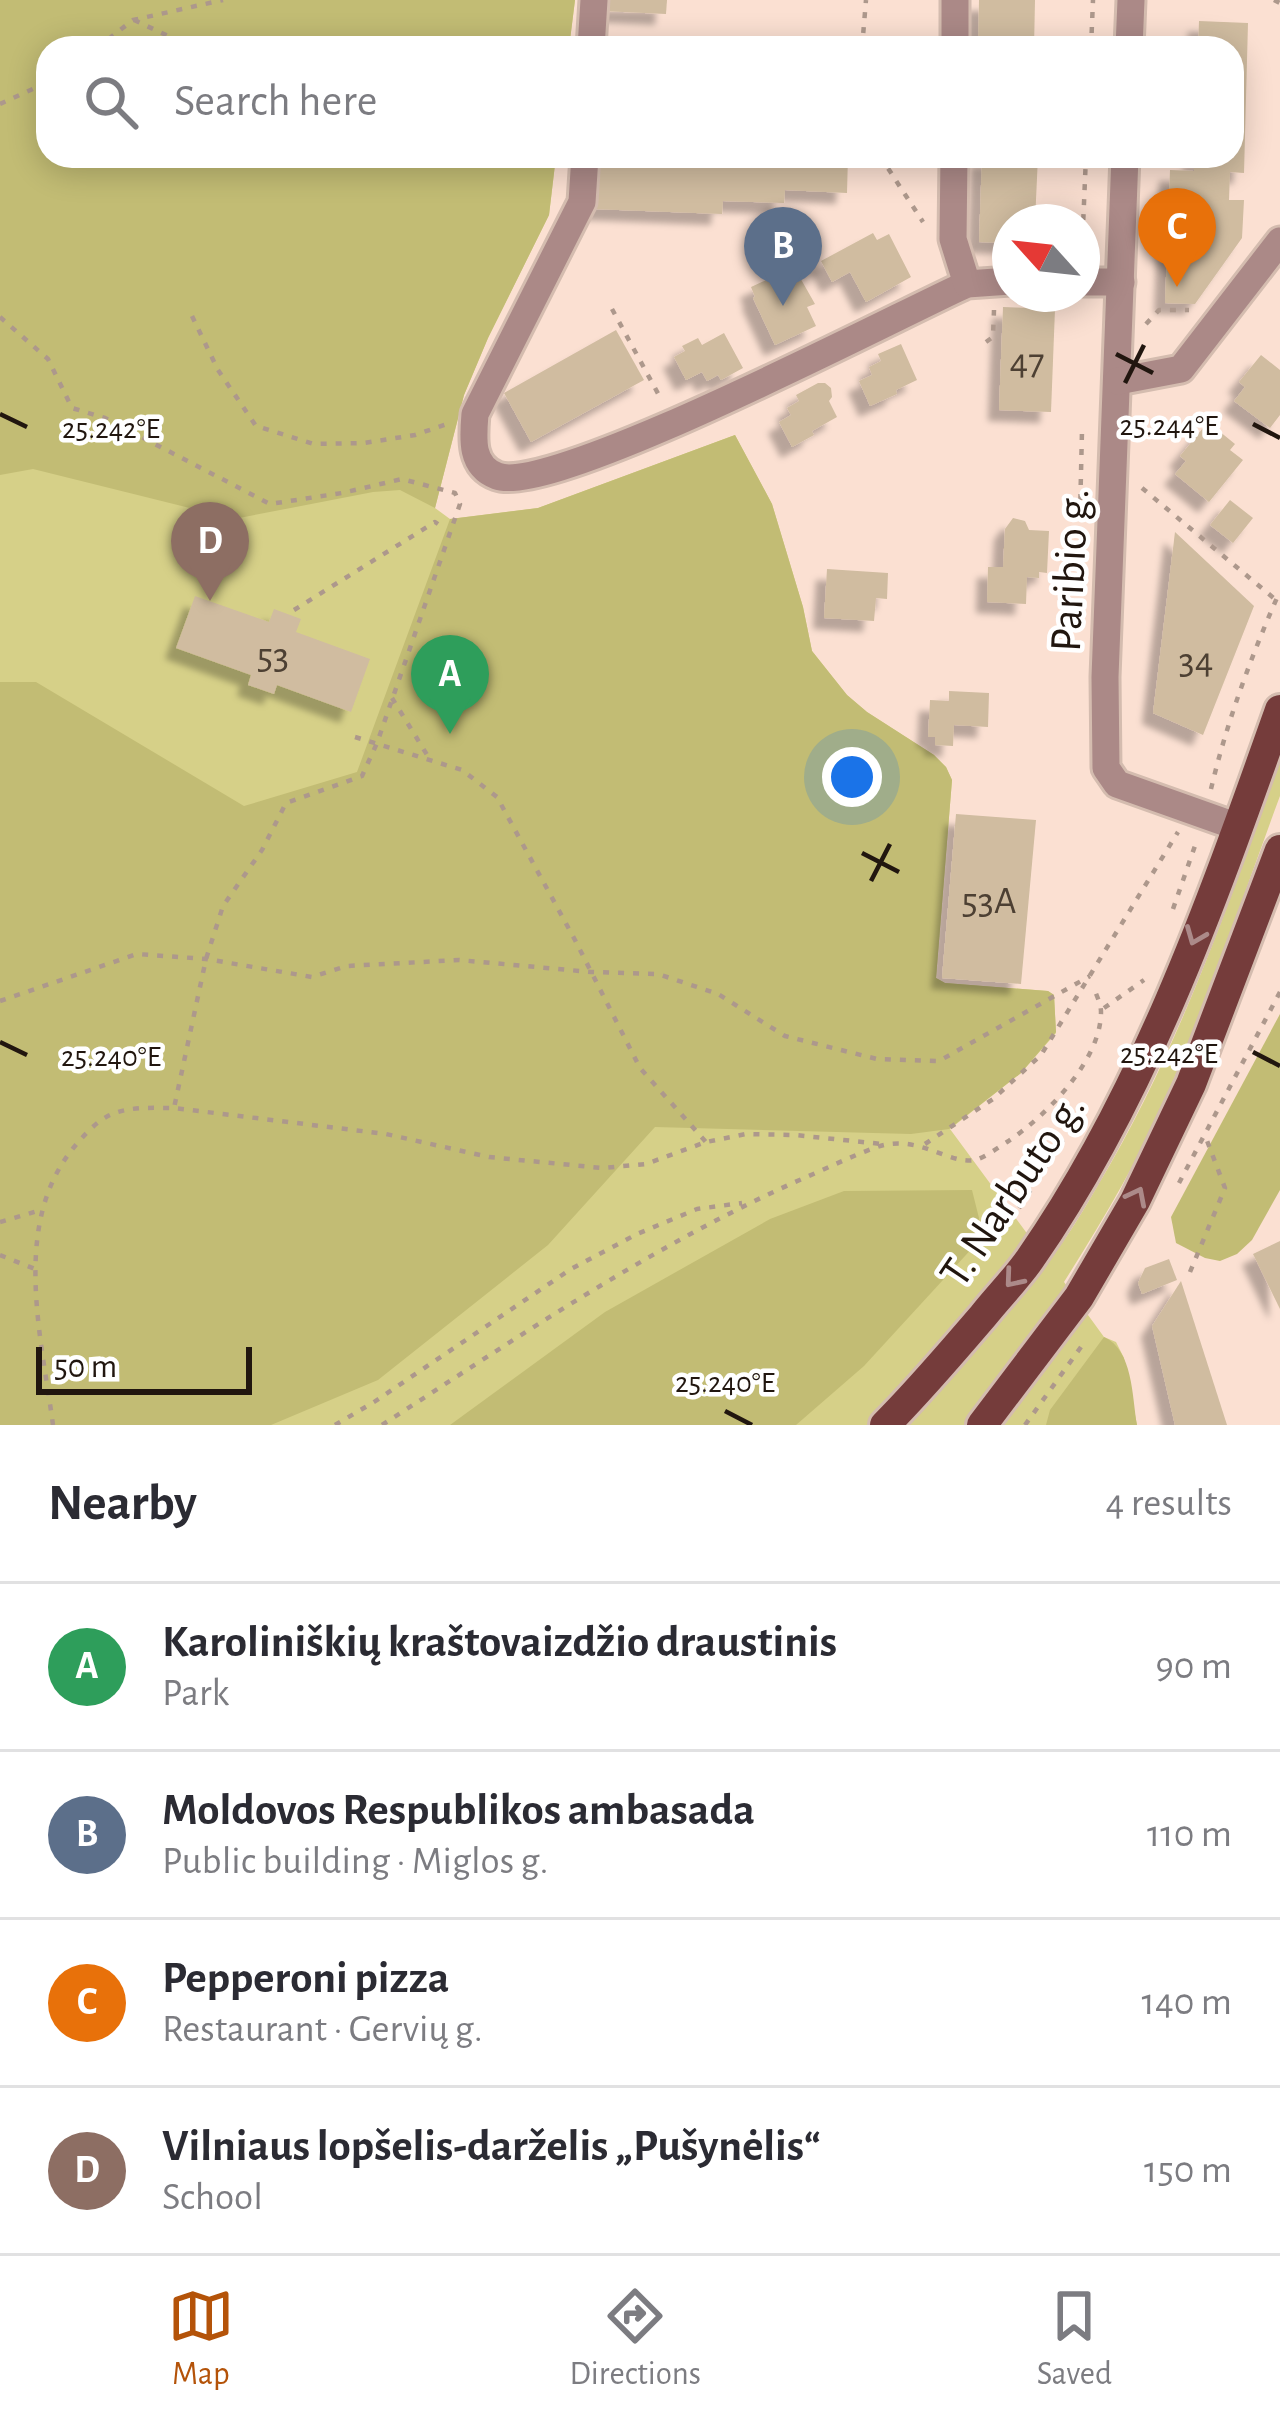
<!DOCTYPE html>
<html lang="en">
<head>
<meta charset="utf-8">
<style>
  body { margin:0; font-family:"Alegreya Sans",sans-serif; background:#f7f7f7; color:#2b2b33 }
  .compass { position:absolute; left:992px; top:204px; width:108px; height:108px; border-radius:50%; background:#fff; box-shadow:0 6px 30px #0003; rotate:297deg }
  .scale { position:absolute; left:36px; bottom:30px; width:216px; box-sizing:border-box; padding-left:12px; border:6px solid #21160f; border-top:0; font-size:33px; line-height:42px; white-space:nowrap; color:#21160f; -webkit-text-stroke:9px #fff; paint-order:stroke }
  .you { position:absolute; left:852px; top:777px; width:42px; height:42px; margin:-30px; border:9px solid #fff; border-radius:50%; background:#1a73e8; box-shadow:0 0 0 18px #1a73e833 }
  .badge { display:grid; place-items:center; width:78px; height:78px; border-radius:50%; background:#b45309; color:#fff; font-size:39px; font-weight:700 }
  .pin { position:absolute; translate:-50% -99px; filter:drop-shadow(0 3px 6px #0008) }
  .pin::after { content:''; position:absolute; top:63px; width:42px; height:36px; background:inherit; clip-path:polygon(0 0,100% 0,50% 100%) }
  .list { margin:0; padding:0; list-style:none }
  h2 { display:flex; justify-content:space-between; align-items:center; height:156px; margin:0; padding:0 48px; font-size:51px }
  h2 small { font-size:39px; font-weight:400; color:#7c7c81 }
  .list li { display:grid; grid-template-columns:78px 1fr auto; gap:36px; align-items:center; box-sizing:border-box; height:168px; padding:0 48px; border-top:3px solid #e1e1e2 }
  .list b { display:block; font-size:45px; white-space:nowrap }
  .list p { margin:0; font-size:39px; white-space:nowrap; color:#7c7c81 }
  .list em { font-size:39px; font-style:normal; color:#7c7c81 }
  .icon { flex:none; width:66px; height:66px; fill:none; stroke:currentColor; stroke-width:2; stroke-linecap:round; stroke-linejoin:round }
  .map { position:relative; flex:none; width:1280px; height:1425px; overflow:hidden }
  .search { position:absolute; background:#fff; box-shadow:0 6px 30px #0003; left:36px; right:36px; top:36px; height:132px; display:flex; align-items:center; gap:30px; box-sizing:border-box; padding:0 42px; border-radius:36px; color:#7c7c81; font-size:45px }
  .sheet { height:828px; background:#fff }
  nav { display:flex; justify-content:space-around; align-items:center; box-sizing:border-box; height:168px; border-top:3px solid #e1e1e2; background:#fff; font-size:33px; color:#7c7c81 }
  nav a { display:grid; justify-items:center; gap:6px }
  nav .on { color:#b45309 }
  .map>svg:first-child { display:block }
  .green { fill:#d6d088 }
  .forest { fill:#c2bc74 }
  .building { fill:#d0bca0; filter:url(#shadow) }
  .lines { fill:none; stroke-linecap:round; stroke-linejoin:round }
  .minor-casing { stroke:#d4bcaf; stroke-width:33 }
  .primary-casing { stroke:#d4bcaf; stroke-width:36 }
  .path { stroke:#ad988c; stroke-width:4.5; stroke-dasharray:6 9; stroke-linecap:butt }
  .minor { stroke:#ab8987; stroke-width:27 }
  .primary { stroke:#753c3b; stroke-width:30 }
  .oneway { stroke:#ac8a89 }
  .ticks { fill:none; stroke:#21160f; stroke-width:4.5 }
  .labels { text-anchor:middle; stroke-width:9; stroke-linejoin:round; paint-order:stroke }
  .number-label { font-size:39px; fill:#4d4033 }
  .street-label { font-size:45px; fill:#21160f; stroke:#fff }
  .ticks-label { font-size:30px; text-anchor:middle; fill:#21160f; stroke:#fff; stroke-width:9; stroke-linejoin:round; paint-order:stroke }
</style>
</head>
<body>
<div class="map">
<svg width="1280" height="1425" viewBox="0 0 1280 1425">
  <defs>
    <filter id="shadow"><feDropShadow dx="-11" dy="11" stdDeviation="3" flood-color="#0004"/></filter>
  </defs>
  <rect width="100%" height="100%" fill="#fbe0d2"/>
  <!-- green -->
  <path class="green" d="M 0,0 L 575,0 L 569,48 L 48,48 L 48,156 L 556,156 L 549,215 L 488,338 L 464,395 L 435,508 L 450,519 L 538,508 L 735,435 L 772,504 L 803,607 L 812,651 L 847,695 L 867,712 L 934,755 L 946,767 L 952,780 L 936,978 L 945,983 L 1048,991 L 1054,995 L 1056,1033 L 1021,1073 L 950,1129 L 1048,1262 C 1067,1238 1083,1211 1098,1185 C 1178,1052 1227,907 1280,762 L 1280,796 C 1243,896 1209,999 1166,1097 C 1138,1162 1101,1223 1064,1282 L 1104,1337 L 1116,1342 L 1124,1358 L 1137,1425 L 0,1425 Z"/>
  <!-- forest -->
  <g class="forest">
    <polygon points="0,0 575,0 569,48 48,48 48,156 556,156 549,215 488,338 464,395 435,508 400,490 373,492 234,519 33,469 0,475"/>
    <polygon points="735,435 772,504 803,607 812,651 847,695 867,712 934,755 946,767 952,780 936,978 945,983 1048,991 1054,995 1056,1032 1021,1073 949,1129 911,1134 655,1127 548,1245 378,1380 271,1425 0,1425 0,682 36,682 244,806 357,772 450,519 538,508"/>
    <polygon points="1280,1014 1280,1190 1252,1240 1237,1254 1220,1261 1205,1258 1176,1243 1171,1217"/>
    <polygon points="972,1190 979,1218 976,1244 864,1366 796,1425 450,1425 605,1312 770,1219 844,1191"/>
    <path d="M 1104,1337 C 1133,1350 1132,1396 1137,1425 L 1046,1425 L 1050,1410 Z"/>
  </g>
  <!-- building -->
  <g class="building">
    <polygon points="602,0 667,0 666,14 602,11"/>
    <polygon points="979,0 1035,0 1034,48 978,48"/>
    <polygon points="1199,21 1248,23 1244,173 1230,172 1229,200 1244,200 1242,238 1195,304 1165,303 1170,170 1194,171 1194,156 1232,156 1232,48 1198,48"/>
    <polygon points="595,156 848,156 847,193 785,190 784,203 723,201 722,214 593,209"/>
    <polygon points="982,156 1038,156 1035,222 1010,222 1010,243 979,242"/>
    <polygon points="873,233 877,240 889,234 911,277 866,302 850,272 832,282 821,261"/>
    <polygon points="794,267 815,304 807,307 816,326 775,345 753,298 755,297 751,287"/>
    <polygon points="1003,307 1055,309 1051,412 999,410"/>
    <polygon points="616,330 644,380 531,442 504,393"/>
    <polygon points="724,333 743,368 721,380 718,375 707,381 702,372 686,380 674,357 685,351 682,346 698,338 702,345"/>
    <polygon points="901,344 917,380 896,390 897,394 870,406 859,381 872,375 869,367 881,361 878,354"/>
    <polygon points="1261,355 1280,370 1280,415 1270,428 1234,401 1245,387 1239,382"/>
    <polygon points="818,383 825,383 831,388 832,397 829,401 837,417 812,431 814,435 792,447 779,422 791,415 787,408 799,401 796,395"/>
    <polygon points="1203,428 1214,437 1219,431 1235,444 1230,450 1243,460 1209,502 1175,474 1186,461 1180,456"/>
    <polygon points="1230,500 1253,518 1233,543 1210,525"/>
    <polygon points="1013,518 1025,521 1029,530 1049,531 1047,573 1039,572 1039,578 1027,577 1026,604 987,602 988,567 1003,567 1005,529"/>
    <polygon points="1175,532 1254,606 1203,735 1153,713"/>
    <polygon points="827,569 888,573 887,599 876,598 874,621 824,618"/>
    <polygon points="195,596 269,622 274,609 301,619 296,632 370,659 351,712 277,685 274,694 248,685 251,675 176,648"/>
    <polygon points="949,691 989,693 988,727 954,725 953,746 935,745 935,737 928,737 930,700 949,701"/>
    <polygon points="956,814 1036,820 1021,984 942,978"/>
    <polygon points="1280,1241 1280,1309 1253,1254"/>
    <polygon points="1169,1259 1177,1280 1142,1294 1138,1283 1145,1268"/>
    <polygon points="1181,1281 1227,1425 1175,1425 1152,1326"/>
  </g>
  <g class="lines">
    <defs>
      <g id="minor">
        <polyline points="591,48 594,0"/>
        <polyline points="955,48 955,0"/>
        <polyline points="1129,48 1131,0"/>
        <path d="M 585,156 L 582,202 L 475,414 C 473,438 470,466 497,476 C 552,497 896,316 967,284 L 1010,281"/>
        <polyline points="954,156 953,239 967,284"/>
        <polyline points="1125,156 1105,677 1106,768 1117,784 1238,827"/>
        <polyline points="1082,282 1121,282"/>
        <polyline points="1118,381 1181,369 1280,241"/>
      </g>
      <g id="primary">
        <path d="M 885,1425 C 920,1390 951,1353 983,1316 C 998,1297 1016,1279 1030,1259 C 1145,1094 1213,899 1280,710"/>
        <polyline points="982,1425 1079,1297 1135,1201 1191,1084 1280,850"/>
      </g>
    </defs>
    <!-- minor casing -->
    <use href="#minor" class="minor-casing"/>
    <!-- primary casing -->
    <use href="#primary" class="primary-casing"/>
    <!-- path -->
    <g class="path">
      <polyline points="1274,0 1280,3"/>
      <polyline points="134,20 194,48"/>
      <polyline points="97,48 133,20 223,0"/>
      <polyline points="862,48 866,0"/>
      <polyline points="1091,48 1093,0"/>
      <polyline points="0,104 48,82"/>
      <polyline points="880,156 923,222"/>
      <polyline points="1082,250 1086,156"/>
      <polyline points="612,309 661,399"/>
      <polyline points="192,316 218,370 256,426 314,444 364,443 415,435 447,424"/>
      <polyline points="0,317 48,359 72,408 105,418 270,504 342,493 402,479 455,493 460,504 377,743 362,776 286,803 262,850 223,906 206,959 174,1108"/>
      <polyline points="1146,324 1159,310 1189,310"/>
      <polyline points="986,342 993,337 994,310"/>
      <polyline points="1142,488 1276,600"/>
      <polyline points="1080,515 1082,431"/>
      <polyline points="294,610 435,522 438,524"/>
      <polyline points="392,698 429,758"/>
      <polyline points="355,737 462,770 497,797 575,940 640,1068 706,1142"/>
      <path d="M 1211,789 C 1227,721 1252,654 1280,591"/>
      <polyline points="1173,909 1197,840"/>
      <polyline points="0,1001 137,954 206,959 312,977 347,966 459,960 591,972 658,974 718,994 785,1036 877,1059 939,1061 1090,976"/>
      <polyline points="1104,1008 1144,980"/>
      <polyline points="925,1144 993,1099 1041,1055 1178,832"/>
      <polyline points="1179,1183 1280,992"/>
      <polyline points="1019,1208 1082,1110"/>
      <polyline points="0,1222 41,1210"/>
      <polyline points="0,1255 35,1269"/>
      <polyline points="1190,1272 1225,1188 1206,1138"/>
      <path d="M 53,1425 C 41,1335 11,1222 75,1146 C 84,1135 97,1121 110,1115 C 129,1106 154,1108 174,1108 L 386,1134 L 489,1157 L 602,1168 L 646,1164 L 706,1142 L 746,1134 L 795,1135 L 882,1144"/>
      <polyline points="335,1425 374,1402 571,1269 637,1234 697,1209 742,1203"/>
      <path d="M 382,1425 C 523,1334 663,1238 818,1172 C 838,1163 857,1154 877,1147 C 917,1133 949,1165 975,1160 C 984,1158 999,1147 1007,1142 C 1045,1117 1101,1061 1101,1012 C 1101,1004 1096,994 1093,986"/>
      <polyline points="1025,1425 1081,1347"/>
    </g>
    <!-- minor -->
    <use href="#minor" class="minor"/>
    <!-- primary -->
    <use href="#primary" class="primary"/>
  </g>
  <!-- one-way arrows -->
  <defs><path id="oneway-chevron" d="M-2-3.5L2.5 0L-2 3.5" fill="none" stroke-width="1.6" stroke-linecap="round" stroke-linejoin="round" transform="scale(3)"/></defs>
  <g class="oneway">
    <use href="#oneway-chevron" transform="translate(1195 936) rotate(112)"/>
    <use href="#oneway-chevron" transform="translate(1137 1196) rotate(-63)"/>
    <use href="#oneway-chevron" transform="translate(1013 1279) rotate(130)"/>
  </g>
  <!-- ticks -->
  <path class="ticks" d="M 1116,354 L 1153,373M 1125,383 L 1144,345M 0,414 L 27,427M 1253,424 L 1280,438M 862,853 L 899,872M 871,881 L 890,844M 0,1042 L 27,1055M 1253,1052 L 1280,1066M 725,1411 L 752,1425"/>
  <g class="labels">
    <!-- number labels -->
    <g class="number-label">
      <text x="1027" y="374">47</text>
      <text x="273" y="668">53</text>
      <text x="1196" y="673">34</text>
      <text x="989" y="913">53A</text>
    </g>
    <!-- street labels -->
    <g class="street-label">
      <text transform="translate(1068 570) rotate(-87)" y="16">Paribio g.</text>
      <text transform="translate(1011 1189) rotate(-56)" y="16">T. Narbuto g.</text>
    </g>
  </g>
  <g class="ticks-label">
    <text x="1169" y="435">25.244°E</text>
    <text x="111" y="438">25.242°E</text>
    <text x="1169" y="1063">25.242°E</text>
    <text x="111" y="1066">25.240°E</text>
    <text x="725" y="1392">25.240°E</text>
  </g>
</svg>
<svg class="compass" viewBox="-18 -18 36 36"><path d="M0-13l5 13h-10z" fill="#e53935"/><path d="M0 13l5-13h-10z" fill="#7c7c81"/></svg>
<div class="scale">50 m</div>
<div class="you"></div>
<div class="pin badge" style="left:450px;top:734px;background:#2e9e5b">A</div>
<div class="pin badge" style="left:783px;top:306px;background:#5c6f8a">B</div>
<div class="pin badge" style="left:1177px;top:287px;background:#e8710a">C</div>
<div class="pin badge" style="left:210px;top:601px;background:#8d6e63">D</div>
<div class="search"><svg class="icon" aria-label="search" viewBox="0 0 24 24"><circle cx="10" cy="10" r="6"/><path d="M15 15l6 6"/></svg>Search here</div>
</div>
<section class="sheet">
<h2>Nearby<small>4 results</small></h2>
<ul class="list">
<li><span class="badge" style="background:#2e9e5b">A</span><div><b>Karoliniškių kraštovaizdžio draustinis</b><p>Park</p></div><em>90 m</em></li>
<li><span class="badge" style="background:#5c6f8a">B</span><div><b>Moldovos Respublikos ambasada</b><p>Public building · Miglos g.</p></div><em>110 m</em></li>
<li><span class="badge" style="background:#e8710a">C</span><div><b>Pepperoni pizza</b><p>Restaurant · Gervių g.</p></div><em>140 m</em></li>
<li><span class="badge" style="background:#8d6e63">D</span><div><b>Vilniaus lopšelis-darželis „Pušynėlis“</b><p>School</p></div><em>150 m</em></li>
</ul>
</section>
<nav>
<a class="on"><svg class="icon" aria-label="map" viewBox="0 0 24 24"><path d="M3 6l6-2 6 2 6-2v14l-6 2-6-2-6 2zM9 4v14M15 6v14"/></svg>Map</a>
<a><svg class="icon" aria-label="directions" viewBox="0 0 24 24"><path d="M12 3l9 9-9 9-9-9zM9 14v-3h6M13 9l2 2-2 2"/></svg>Directions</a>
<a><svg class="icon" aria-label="saved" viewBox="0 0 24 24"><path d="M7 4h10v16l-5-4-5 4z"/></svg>Saved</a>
</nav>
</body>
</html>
